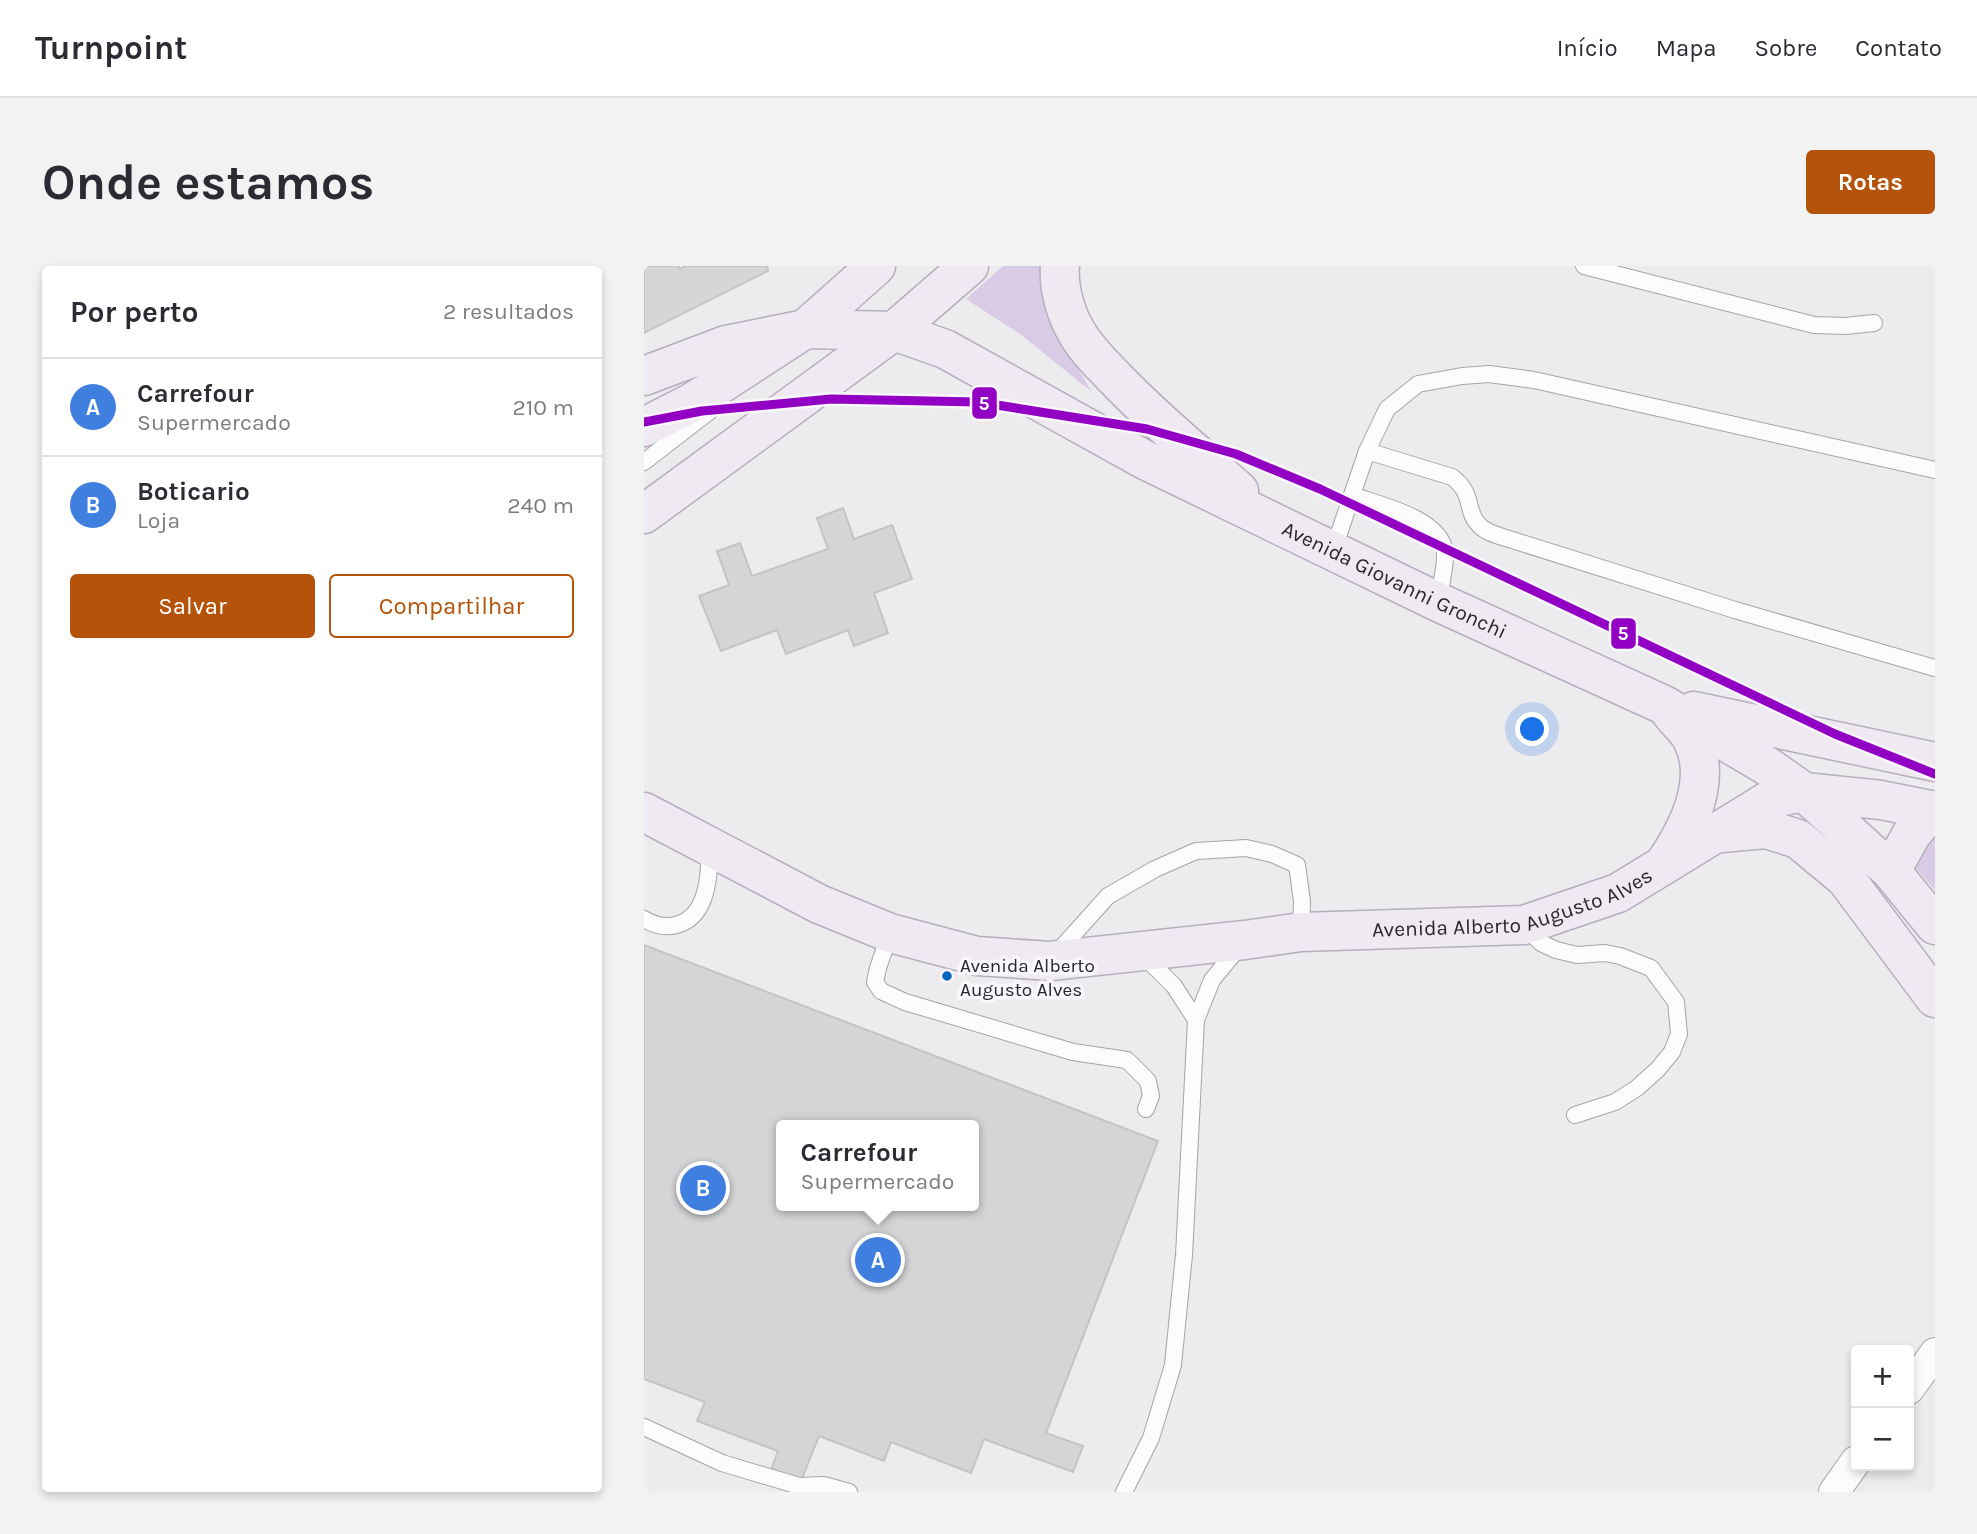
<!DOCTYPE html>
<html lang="pt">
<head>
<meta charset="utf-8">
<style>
  body { margin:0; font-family:Karla,sans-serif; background:#f2f2f3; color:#2b2b33 }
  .controls { position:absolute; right:21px; bottom:21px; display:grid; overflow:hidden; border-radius:7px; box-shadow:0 4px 10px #0003 }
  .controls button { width:63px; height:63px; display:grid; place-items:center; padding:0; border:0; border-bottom:2px solid #e1e1e2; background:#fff; color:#2b2b33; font:35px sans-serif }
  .you { position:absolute; left:889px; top:464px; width:24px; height:24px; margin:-18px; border:5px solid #fff; border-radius:50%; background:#1a73e8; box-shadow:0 0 0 10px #1a73e833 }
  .badge { display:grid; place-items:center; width:46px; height:46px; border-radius:50%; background:#b45309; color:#fff; font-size:23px; font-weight:700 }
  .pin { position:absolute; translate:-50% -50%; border:4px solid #fff; box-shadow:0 2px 7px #0006 }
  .popup { position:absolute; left:132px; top:854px; width:203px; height:91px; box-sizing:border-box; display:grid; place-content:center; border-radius:7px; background:#fff; filter:drop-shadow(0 2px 5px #0005); font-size:23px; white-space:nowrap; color:#7c7c81 }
  .popup b { font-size:26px; color:#2b2b33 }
  .popup::after { content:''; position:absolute; left:50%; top:100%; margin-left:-14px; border:14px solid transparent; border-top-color:#fff }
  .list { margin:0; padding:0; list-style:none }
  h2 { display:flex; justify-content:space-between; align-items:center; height:91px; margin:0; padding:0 28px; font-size:30px }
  h2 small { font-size:23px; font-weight:400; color:#7c7c81 }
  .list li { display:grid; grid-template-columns:46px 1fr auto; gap:21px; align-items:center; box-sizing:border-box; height:98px; padding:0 28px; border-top:2px solid #e1e1e2 }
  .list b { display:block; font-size:26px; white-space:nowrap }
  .list p { margin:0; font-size:23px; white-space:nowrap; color:#7c7c81 }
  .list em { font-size:23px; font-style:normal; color:#7c7c81 }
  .actions { display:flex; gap:14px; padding:21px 28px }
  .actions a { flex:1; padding:16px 0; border:2px solid #b45309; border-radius:7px; text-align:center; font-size:24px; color:#b45309 }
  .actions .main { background:#b45309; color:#fff }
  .map { position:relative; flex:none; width:1291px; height:1226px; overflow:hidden; border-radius:7px }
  header { display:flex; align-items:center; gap:42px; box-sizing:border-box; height:98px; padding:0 35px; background:#fff; border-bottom:2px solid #e1e1e2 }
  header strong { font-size:33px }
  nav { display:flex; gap:38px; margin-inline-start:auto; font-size:24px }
  .intro { display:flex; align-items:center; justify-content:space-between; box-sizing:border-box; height:168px; padding:0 42px }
  h1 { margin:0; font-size:49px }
  .button { padding:18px 32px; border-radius:7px; background:#b45309; color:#fff; font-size:24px; font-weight:700 }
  main { display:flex; gap:42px; padding:0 42px }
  aside { flex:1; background:#fff; border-radius:7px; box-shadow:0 4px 10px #0003 }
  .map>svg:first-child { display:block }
  .green { fill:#d9cbe6 }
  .building { fill:#d5d4d7; stroke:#c4c3c5; stroke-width:2; fill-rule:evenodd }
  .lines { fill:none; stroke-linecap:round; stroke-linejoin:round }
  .service-casing { stroke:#a5a4a6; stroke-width:18 }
  .minor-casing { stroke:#a5a4a6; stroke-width:32 }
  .primary-casing { stroke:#b6adbd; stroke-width:41 }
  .service { stroke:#fcfcfc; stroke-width:16 }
  .minor { stroke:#fcfcfc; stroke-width:30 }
  .primary { stroke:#efeaf2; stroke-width:38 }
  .metro-1-casing { stroke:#faf7fc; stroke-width:14 }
  .metro-1 { stroke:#9200c3; stroke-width:9 }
  .bus-dot { fill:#0065bd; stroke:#faf7fc; stroke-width:2.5 }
  .labels { text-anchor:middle; stroke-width:7; stroke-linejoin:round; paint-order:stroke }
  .bus-label { font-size:19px; fill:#29282a; stroke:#faf7fc; text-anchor:start }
  .street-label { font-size:21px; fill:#29282a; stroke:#faf7fc }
  .line-badge { stroke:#faf7fc; stroke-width:2.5 }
  .badge-label { font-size:19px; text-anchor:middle; font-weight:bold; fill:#fff }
</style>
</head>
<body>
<header>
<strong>Turnpoint</strong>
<nav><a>Início</a><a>Mapa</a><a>Sobre</a><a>Contato</a></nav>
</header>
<div class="intro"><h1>Onde estamos</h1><a class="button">Rotas</a></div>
<main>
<aside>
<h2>Por perto<small>2 resultados</small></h2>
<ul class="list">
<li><span class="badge" style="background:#3f7fe0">A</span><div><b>Carrefour</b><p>Supermercado</p></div><em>210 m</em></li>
<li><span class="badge" style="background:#3f7fe0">B</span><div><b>Boticario</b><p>Loja</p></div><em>240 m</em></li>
</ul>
<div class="actions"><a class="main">Salvar</a><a>Compartilhar</a></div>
</aside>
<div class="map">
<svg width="1291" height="1226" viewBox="0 0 1291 1226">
  <rect width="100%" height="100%" fill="#ecebee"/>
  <!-- green -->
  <g class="green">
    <polygon points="359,0 397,0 401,39 416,73 448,126 376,68 322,33"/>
    <polygon points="1282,570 1291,572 1291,624 1264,593"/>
  </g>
  <!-- building -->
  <g class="building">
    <polygon points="0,0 34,0 36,3 42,0 123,0 124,5 0,67"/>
    <polygon points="199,242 210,273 248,259 268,313 230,327 244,367 210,380 204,364 142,388 133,364 77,385 55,330 85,319 73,285 96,277 108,310 184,283 173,252"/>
    <path d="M 0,679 L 514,875 L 402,1167 L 439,1180 L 429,1206 L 340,1173 L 327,1207 L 247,1176 L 240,1195 L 175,1170 L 157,1215 L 127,1204 L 134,1185 L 53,1155 L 61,1136 L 0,1113 ZM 138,859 L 330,859 L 330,940 L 138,940 Z"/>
  </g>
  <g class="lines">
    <defs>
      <g id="service">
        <polyline points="940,0 1170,59 1201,60 1230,57"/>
        <polyline points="723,185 743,143 774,118 818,110 845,108 890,114 1291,204"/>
        <polyline points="0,196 66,145"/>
        <path d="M 708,229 C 735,239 798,252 801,287 C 802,298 796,324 794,336"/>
        <path d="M 689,285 L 723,185 L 808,211 C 831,228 821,246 835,259 C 842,267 856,270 865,273 L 1091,344 L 1291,402"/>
        <path d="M 0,653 C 23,667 49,660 59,633 C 65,617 65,600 66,583"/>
        <polyline points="881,660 897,677 912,684 933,689 961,687 976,690 1007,702 1032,736 1035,768 1028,786 1014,803 993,822 971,836 931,849"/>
        <polyline points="246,667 234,702 231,716 237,725 261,736 429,786 483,794 504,815 507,830 502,843"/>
        <polyline points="499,689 530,720 552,754"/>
        <polyline points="410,690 464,630 511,603 552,585 602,582 628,588 653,599 658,635 657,666"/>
        <polyline points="0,1161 78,1197 155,1220 180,1219 205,1226"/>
        <polyline points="480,1226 507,1172 529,1099 540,989 552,754 568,714 595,681"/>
      </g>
      <g id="minor">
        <polyline points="1265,1123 1291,1087"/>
        <polyline points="1190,1226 1212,1195"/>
      </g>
      <g id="primary">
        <path d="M 416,0 C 414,21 422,49 433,67 C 443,84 458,99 471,112 C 510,153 553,188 595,225"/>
        <path id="s1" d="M 0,110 L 82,79 L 161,63 L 250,65 L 301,83 L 501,194 L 794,336 L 1020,439 L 1123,500 L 1160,526 L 1247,605 L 1291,659"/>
        <polyline points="0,161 49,136 161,63 232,0"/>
        <polyline points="0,248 250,65 325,0"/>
        <polyline points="1050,445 1291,496"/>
        <path id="s2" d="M 0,546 L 175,638 L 246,667 L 333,690 L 406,695 L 601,674 L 657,666 L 880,659 L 974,627 L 1129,532 L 1160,526 L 1237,534 L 1291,545"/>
        <polyline points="1077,567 1122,563 1154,573 1202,613 1291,732"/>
        <path d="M 1021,597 C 1044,563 1069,514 1048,473 C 1043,463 1033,455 1027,447"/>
        <polyline points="1247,605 1267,569 1287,544"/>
      </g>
    </defs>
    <!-- service casing -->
    <use href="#service" class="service-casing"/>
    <!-- minor casing -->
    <use href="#minor" class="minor-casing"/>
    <!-- primary casing -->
    <use href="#primary" class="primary-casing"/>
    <!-- service -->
    <use href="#service" class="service"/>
    <!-- minor -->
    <use href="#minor" class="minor"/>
    <!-- primary -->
    <use href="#primary" class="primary"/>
    <defs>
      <polyline id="metro-1" points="0,156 58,145 187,133 334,136 503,163 592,188 676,223 1191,468 1291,508"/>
    </defs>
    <!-- metro-1 casing -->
    <use href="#metro-1" class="metro-1-casing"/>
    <!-- metro-1 -->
    <use href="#metro-1" class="metro-1"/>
  </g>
  <!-- markers -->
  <circle class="bus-dot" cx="303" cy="710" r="6"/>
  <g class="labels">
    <!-- bus labels -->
    <g class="bus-label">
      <text x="316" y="706">Avenida Alberto<tspan x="316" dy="24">Augusto Alves</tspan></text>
    </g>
    <!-- street labels -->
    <g class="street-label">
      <text dy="7" stroke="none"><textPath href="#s1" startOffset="817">Avenida Giovanni Gronchi</textPath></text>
      <text dy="7" stroke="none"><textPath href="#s2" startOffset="906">Avenida Alberto Augusto Alves</textPath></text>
    </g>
  </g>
  <g class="line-badge">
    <rect x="327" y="120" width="27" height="34" rx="7" fill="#9200c3"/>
    <rect x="966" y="351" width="27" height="33" rx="7" fill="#9200c3"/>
  </g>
  <g class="badge-label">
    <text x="340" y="144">5</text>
    <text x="979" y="374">5</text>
  </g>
</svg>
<div class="controls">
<button>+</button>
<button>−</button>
</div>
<div class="you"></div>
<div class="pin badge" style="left:234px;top:994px;background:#3f7fe0">A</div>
<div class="popup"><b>Carrefour</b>Supermercado</div>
<div class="pin badge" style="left:59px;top:922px;background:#3f7fe0">B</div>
</div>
</main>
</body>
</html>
